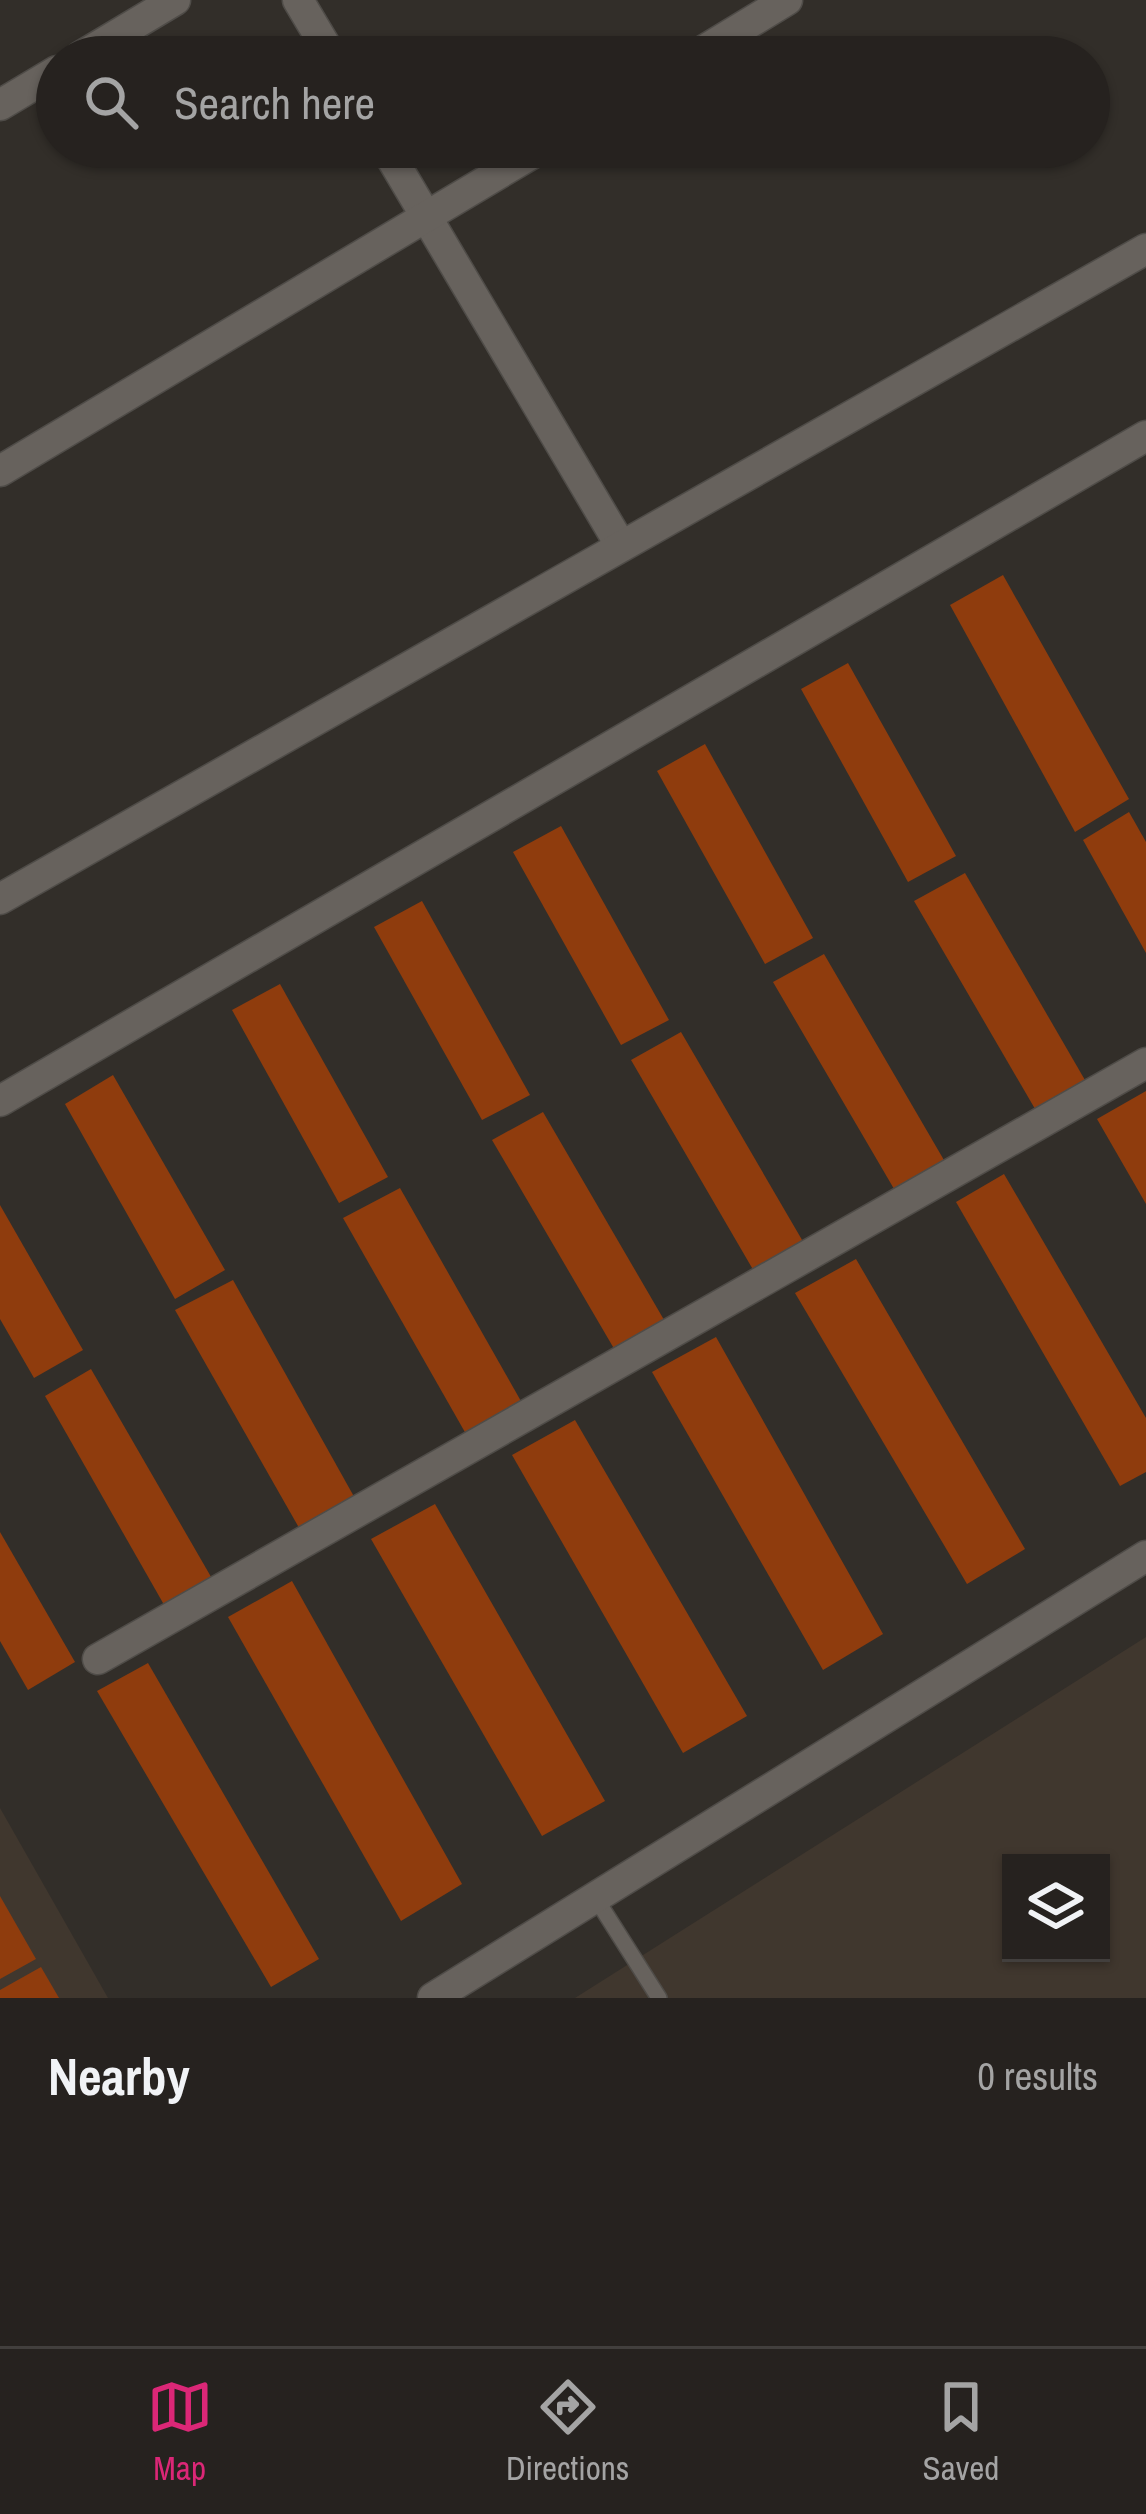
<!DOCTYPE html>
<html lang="en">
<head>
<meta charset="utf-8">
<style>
  body { margin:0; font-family:"Archivo Narrow",sans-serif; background:#2e2a28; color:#f1f3f6 }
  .controls { position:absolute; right:36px; bottom:36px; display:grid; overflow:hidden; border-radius:0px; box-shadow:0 3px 9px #0004 }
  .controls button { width:108px; height:108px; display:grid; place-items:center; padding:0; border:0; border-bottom:3px solid #423f3d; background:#26221f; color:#f1f3f6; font:60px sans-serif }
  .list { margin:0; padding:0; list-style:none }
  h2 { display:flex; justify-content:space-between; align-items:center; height:156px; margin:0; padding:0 48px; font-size:51px }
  h2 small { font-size:39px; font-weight:400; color:#a4a4a4 }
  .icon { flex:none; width:66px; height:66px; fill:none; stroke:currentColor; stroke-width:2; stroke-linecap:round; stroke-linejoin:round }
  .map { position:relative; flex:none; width:1146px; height:1998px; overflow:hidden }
  .search { position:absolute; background:#26221f; box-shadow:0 3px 9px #0004; left:36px; right:36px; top:36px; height:132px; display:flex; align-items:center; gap:30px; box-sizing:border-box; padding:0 42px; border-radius:66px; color:#a4a4a4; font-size:45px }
  .sheet { height:348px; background:#26221f }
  nav { display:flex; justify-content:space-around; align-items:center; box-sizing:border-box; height:168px; border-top:3px solid #423f3d; background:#26221f; font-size:33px; color:#a4a4a4 }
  nav a { display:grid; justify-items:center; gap:6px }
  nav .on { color:#db2777 }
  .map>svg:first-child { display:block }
  .built { fill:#40372e; fill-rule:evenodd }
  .building { fill:#8f3c0d }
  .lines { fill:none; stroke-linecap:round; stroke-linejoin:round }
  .service-casing { stroke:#4f4c48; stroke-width:18 }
  .minor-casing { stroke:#4f4c48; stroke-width:33 }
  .tertiary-casing { stroke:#4f4c48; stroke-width:33 }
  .service { stroke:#67625d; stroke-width:15 }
  .minor { stroke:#67625d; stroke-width:30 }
  .tertiary { stroke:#67625d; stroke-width:30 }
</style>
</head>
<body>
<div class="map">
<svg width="1146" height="1998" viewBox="0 0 1146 1998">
  <rect width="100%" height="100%" fill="#322e29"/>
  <!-- built -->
  <g class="built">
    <path d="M 1146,1637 L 1146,1998 L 575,1998 ZM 1011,1863 L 1101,1863 L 1101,1953 L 1011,1953 Z"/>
    <polygon points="0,1808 108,1998 0,1998"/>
  </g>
  <!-- building -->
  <g class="building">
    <polygon points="1003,575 1129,799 1075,832 950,605"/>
    <polygon points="848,663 956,856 908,882 801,689"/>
    <polygon points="705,744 813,938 765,964 657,771"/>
    <polygon points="1129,812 1146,842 1146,953 1083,840"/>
    <polygon points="561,826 669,1020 621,1045 513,852"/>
    <polygon points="965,873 1089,1087 1038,1114 914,901"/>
    <polygon points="422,901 530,1095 482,1120 374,927"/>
    <polygon points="824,954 948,1167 897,1194 773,982"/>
    <polygon points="280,984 388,1177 339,1203 232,1010"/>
    <polygon points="681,1032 805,1245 755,1273 631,1060"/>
    <polygon points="113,1075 225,1270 175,1299 65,1104"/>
    <polygon points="1146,1091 1146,1204 1097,1119"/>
    <polygon points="543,1112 667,1325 616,1352 492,1140"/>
    <polygon points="1004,1174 1146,1418 1146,1472 1120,1486 956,1202"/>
    <polygon points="400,1188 526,1410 470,1441 343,1218"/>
    <polygon points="0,1205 83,1350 34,1378 0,1319"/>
    <polygon points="856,1259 1025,1549 967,1584 795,1293"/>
    <polygon points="233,1280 357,1502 302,1533 175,1310"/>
    <polygon points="716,1337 883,1634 823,1670 652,1372"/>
    <polygon points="91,1369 214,1582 167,1610 45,1396"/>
    <polygon points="575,1420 747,1716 683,1753 512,1455"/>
    <polygon points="435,1504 605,1801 542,1836 371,1539"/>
    <polygon points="0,1532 75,1662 28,1690 0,1641"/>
    <polygon points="292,1581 462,1884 401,1921 228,1617"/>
    <polygon points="148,1663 319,1959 271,1987 97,1691"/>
    <polygon points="0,1896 36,1959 0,1979"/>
    <polygon points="41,1967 59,1998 0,1998 0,1990"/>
  </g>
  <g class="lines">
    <defs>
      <polyline id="service" points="595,1897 659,1998"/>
      <g id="minor">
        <polyline points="298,0 332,57"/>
        <polyline points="80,57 175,0"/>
        <polyline points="693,57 787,0"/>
        <polyline points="0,105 57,71"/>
        <polyline points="385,147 621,546"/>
        <polyline points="0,471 543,147"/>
        <polyline points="0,899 1146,249"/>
        <polyline points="0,1101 1146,436"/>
        <polyline points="98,1659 1146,1063"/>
      </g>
      <polyline id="tertiary" points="433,1998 1146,1556"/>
    </defs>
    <!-- service casing -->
    <use href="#service" class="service-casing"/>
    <!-- minor casing -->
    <use href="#minor" class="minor-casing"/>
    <!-- tertiary casing -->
    <use href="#tertiary" class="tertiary-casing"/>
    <!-- service -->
    <use href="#service" class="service"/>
    <!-- minor -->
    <use href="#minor" class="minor"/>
    <!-- tertiary -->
    <use href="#tertiary" class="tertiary"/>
  </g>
</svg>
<div class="controls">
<button><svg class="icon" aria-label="layers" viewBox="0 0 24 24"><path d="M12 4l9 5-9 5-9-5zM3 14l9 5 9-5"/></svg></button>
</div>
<div class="search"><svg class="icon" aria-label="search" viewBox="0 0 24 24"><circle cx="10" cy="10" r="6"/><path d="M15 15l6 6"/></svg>Search here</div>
</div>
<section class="sheet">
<h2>Nearby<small>0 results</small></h2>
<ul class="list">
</ul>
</section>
<nav>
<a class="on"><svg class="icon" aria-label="map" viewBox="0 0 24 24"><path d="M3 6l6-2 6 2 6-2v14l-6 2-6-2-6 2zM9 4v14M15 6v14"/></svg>Map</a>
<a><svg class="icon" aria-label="directions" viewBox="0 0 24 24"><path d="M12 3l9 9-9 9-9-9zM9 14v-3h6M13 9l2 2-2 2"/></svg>Directions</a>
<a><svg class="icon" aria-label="saved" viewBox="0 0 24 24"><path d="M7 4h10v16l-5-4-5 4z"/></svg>Saved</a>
</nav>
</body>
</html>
